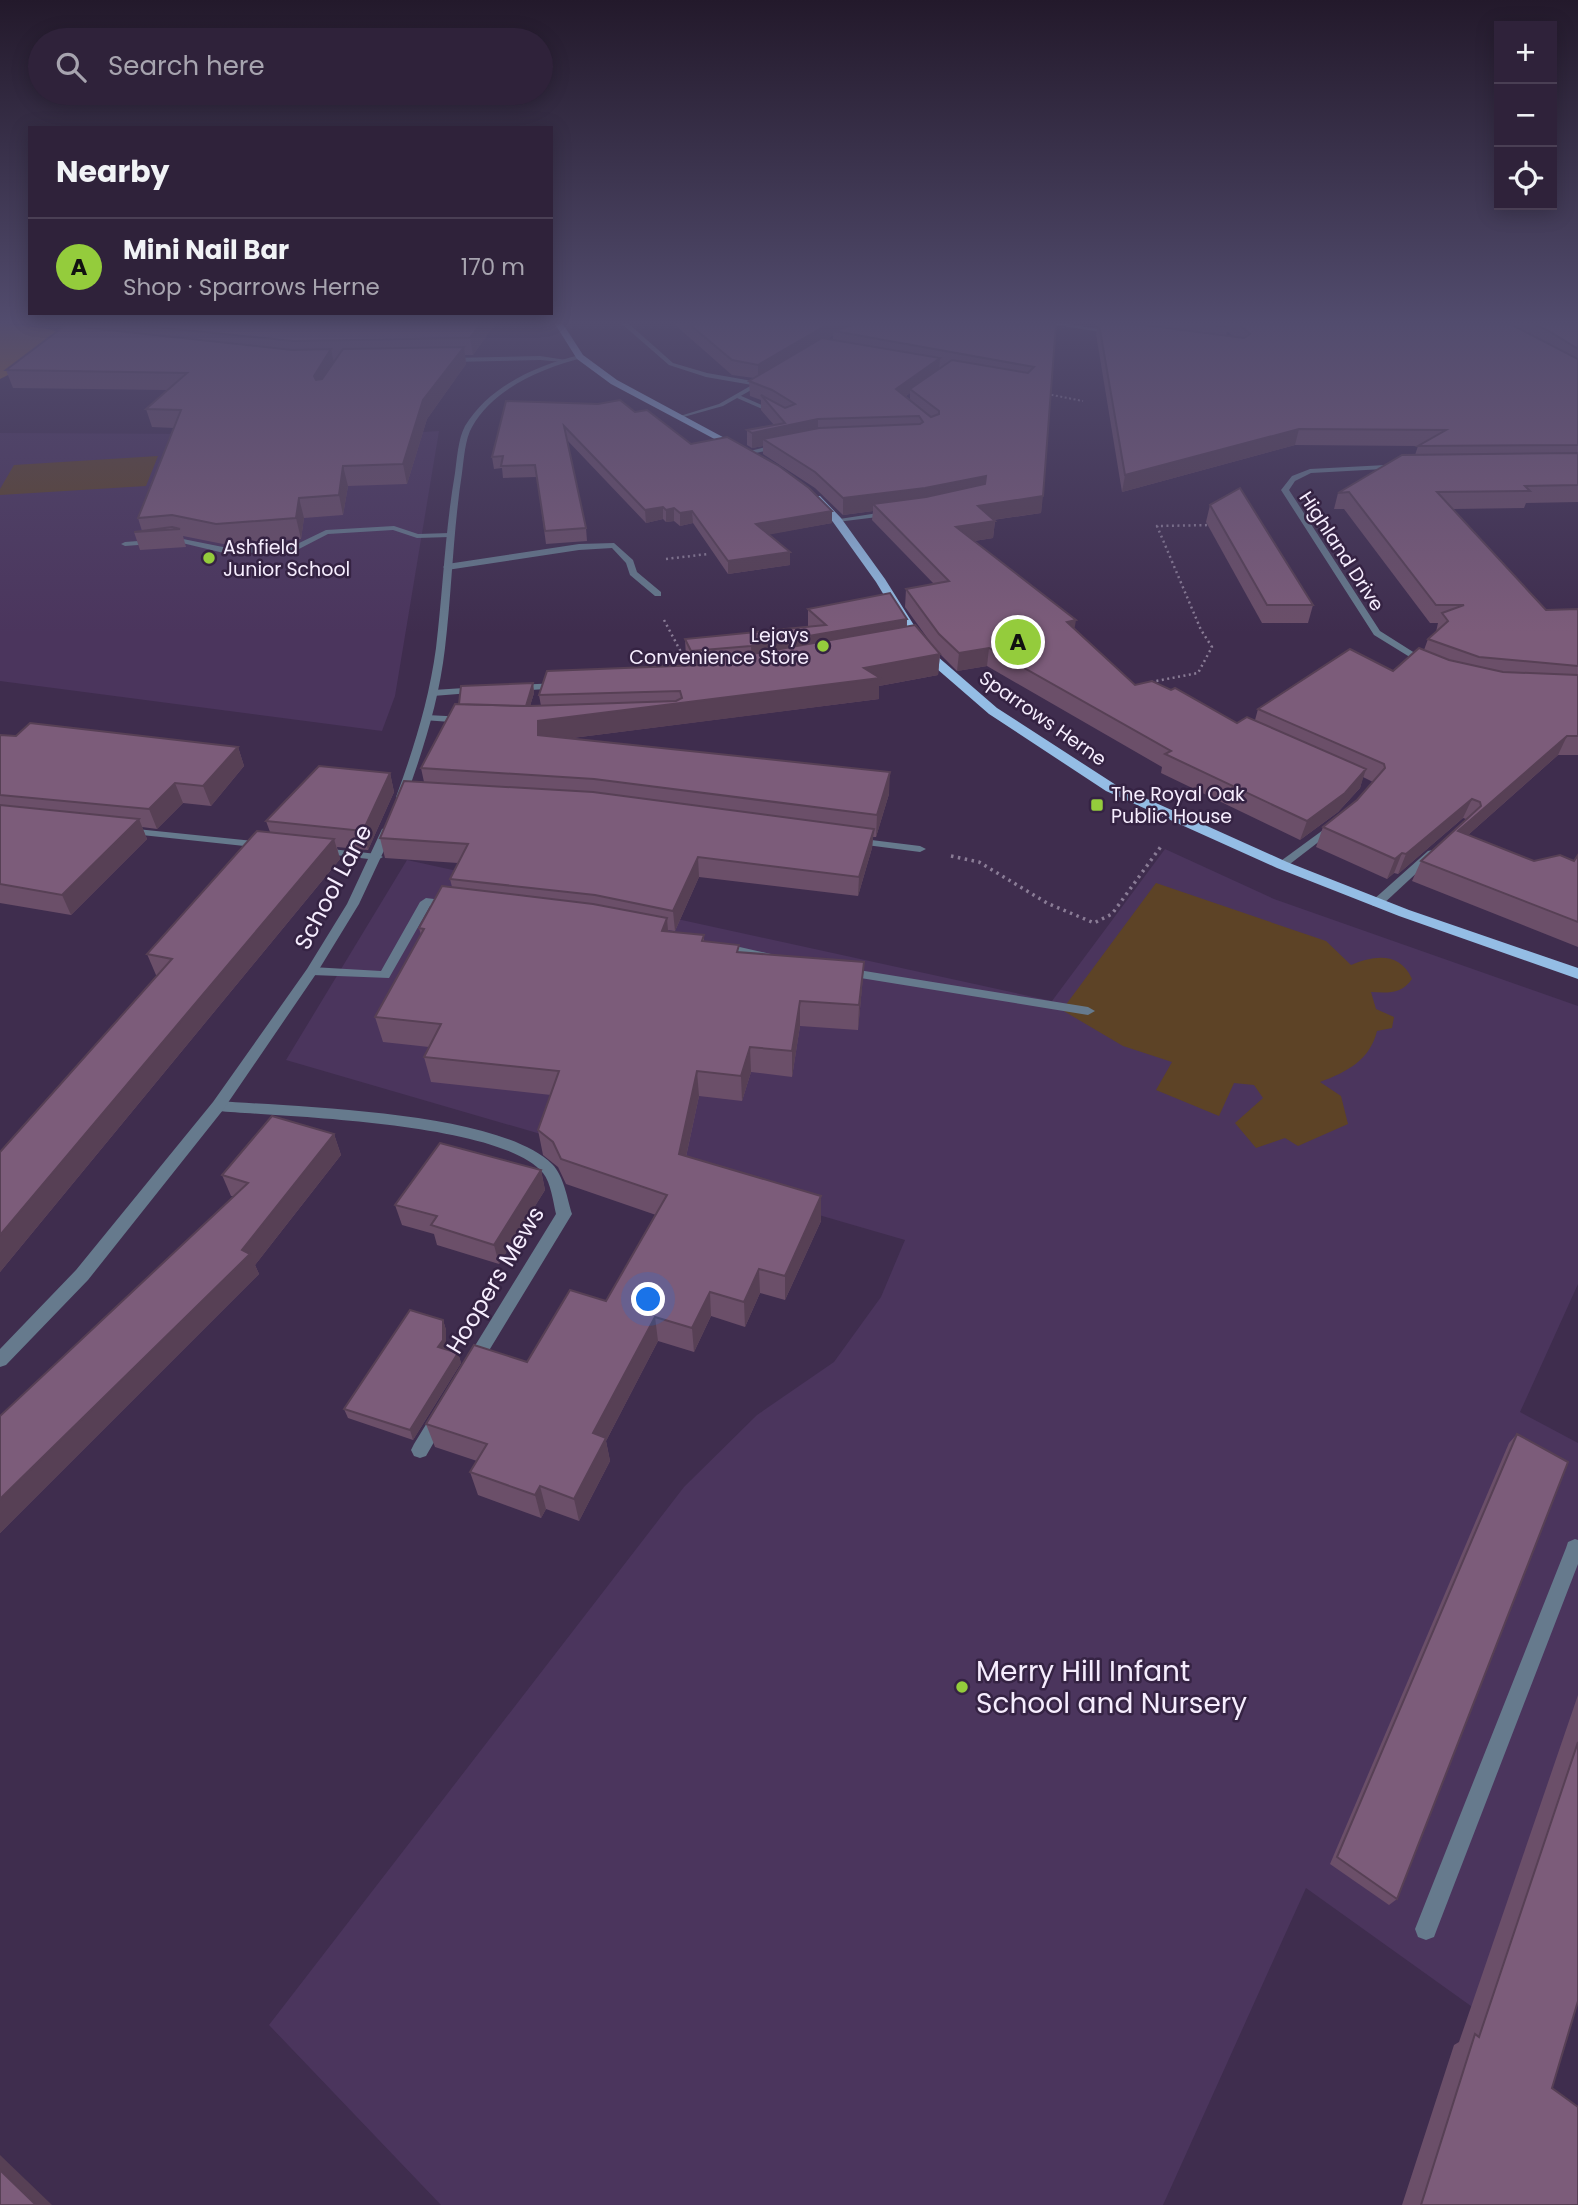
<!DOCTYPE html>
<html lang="en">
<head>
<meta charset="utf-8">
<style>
  body { margin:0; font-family:Poppins,sans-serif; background:#372a42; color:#f1f3f6 }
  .controls { position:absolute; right:21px; top:21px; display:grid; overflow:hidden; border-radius:0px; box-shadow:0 4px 18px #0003 }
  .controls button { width:63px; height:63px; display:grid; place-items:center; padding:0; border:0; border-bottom:2px solid #4a3f54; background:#2f223a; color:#f1f3f6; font:35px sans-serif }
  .you { position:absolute; left:649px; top:1300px; width:24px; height:24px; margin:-18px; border:5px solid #fff; border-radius:50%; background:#1a73e8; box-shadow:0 0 0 10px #1a73e833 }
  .badge { display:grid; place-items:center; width:46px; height:46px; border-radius:50%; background:#94cc3c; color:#111; font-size:23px; font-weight:700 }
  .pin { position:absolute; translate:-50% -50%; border:4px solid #fff; box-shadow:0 2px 7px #0006 }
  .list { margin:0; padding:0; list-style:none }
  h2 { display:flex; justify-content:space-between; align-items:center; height:91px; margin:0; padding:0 28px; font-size:30px }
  h2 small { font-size:23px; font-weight:400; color:#a7a4af }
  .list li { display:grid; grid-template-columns:46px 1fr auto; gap:21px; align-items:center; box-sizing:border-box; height:98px; padding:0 28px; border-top:2px solid #4a3f54 }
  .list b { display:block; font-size:26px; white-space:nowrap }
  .list p { margin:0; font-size:23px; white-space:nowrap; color:#a7a4af }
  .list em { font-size:23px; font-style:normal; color:#a7a4af }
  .icon { flex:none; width:38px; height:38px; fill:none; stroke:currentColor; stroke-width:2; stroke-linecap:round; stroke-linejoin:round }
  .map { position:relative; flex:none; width:1578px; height:2205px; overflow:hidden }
  .search { position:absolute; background:#2f223a; box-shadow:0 4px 18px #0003; left:28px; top:28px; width:525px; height:77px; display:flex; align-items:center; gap:18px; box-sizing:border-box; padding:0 24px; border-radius:38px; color:#a7a4af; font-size:26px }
  .panel { position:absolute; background:#2f223a; box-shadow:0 4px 18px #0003; left:28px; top:126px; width:525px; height:189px; border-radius:0px }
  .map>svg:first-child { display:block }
  .built { fill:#4b355d }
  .green { fill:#5d4326 }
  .forest { fill:#916736 }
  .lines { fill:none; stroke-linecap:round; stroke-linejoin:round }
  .path-far2 { stroke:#8a7c96; stroke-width:2; stroke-dasharray:2 2.5; stroke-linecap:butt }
  .path-far1 { stroke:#8a7c96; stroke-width:2.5; stroke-dasharray:2 3.5; stroke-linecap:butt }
  .path { stroke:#8a7c96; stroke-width:3.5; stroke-dasharray:2.5 4.5; stroke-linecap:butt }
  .service { fill:#667a8d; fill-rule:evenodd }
  .minor { fill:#667a8d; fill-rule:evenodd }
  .tertiary { fill:#667a8d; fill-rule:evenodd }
  .primary { fill:#94bde5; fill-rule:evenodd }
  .wall { fill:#6b4f69; fill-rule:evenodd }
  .shaded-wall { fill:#574055 }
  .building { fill:#7c5c7a; stroke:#574055; stroke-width:2 }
  .poi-dot { fill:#94cc3c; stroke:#352343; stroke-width:2.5 }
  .labels { text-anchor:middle; stroke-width:5; stroke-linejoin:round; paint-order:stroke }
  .far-poi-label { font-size:19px; fill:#f6edfe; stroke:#352343; text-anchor:start }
  .far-street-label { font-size:19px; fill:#f6edfe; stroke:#352343 }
  .street-label { font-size:23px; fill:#f6edfe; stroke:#352343 }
  .near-poi-label { font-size:28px; fill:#f6edfe; stroke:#352343; text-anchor:start }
</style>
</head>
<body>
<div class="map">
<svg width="1578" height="2205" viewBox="0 0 1578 2205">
  <rect width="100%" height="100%" fill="#3f2d4e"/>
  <!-- built -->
  <g class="built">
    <polygon points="439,431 395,696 382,731 0,681 0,433 378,435"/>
    <polygon points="1165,849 1274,899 1578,1006 1578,1284 1520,1412 1578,1443 1578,1948 1545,2059 1306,1888 1163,2205 441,2205 269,2025 684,1487 757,1415 834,1362 881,1297 905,1240 286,1060 407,860 1052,1001"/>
  </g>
  <!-- green -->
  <g class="green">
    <polygon points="158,456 146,486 0,495 0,489 14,465"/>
    <path d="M 1156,883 L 1326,941 L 1351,965 C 1375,955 1400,952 1412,979 C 1402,994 1388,993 1371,992 L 1376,1009 L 1394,1017 L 1392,1028 L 1377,1031 C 1370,1060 1347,1072 1320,1082 L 1341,1096 L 1348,1124 L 1298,1146 L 1285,1138 L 1256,1148 L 1235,1123 L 1263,1098 L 1254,1085 L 1234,1083 L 1219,1116 L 1156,1090 L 1172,1062 L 1123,1046 L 1062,1010 Z"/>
  </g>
  <!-- forest -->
  <polygon class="forest" points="0,324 43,328 79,337 66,346 0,379"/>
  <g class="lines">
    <!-- path-far2 -->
    <polyline class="path-far2" points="1047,394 1083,401"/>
    <!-- path-far1 -->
    <g class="path-far1">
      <polyline points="666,559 708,554"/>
      <polyline points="664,620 691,671"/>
      <polyline points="1151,682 1198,673 1212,647 1201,630 1157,526 1214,525"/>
    </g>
    <!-- path -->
    <polyline class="path" points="951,856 979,862 1047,903 1094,923 1112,914 1162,845"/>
    <!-- service -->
    <g class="service">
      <polygon points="739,395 780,413 781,414 776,415 737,398"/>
      <polygon points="782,443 786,445 785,447 746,455 742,453"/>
      <polygon points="891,511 895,513 894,515 837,522 833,520"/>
      <polygon points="394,526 418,534 450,533 454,535 450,537 417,538 393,530 328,534 297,550 228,554 178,542 125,546 121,544 125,542 178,538 228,548 295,545 326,530"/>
      <polygon points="614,543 633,560 637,572 661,592 661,596 655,596 630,575 626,563 612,548 579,550 447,570 443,567 447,564 579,544"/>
      <polygon points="560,683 563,684 563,688 514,691 509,688 514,685"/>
      <polygon points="480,687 483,688 483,692 433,696 428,693 433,690"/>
      <polygon points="427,715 465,717 470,720 465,723 423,720 422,718"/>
      <polygon points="1334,822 1338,823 1338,827 1286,867 1278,867 1278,863"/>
      <polygon points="1432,850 1438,853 1436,855 1381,906 1373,906 1371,903 1373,900 1428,851"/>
      <polygon points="426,898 450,901 456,905 450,909 430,906 389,978 312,975 306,971 312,967 381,971 420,902"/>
      <polygon points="722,943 771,954 773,957 767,961 718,950 716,947"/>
      <polygon points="846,968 1088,1007 1095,1011 1088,1015 842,975 840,972 842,969"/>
      <polygon points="1575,1539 1578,1540 1578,1564 1437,1929 1434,1937 1426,1940 1418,1937 1415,1929 1566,1548 1568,1542"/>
    </g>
    <!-- minor -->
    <g class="minor">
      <polygon points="622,324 629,324 673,363 707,373 758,382 764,379 767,381 723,406 680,418 680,416 719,404 752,385 706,377 669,365"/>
      <polygon points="1050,324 1068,324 1117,332 1114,334"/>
      <polygon points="540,356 566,360 563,362 540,360 449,362 446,360 449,358"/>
      <polygon points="1405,464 1405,468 1402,468 1311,473 1295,481 1289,490 1380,631 1429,662 1431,664 1426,667 1374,635 1281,490 1292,476 1310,469"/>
      <polygon points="127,828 263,842 269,845 263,848 123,833 121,831"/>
      <polygon points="855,838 920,846 926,849 920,852 851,843 849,841"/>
      <polygon points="322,848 377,854 383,857 377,860 318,853 318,849"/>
      <path d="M 218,1101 C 296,1107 498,1111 552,1164 C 564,1176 567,1198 572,1214 L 479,1367 L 473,1369 L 467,1367 L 465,1362 L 556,1214 C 553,1201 551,1183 543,1173 C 500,1122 287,1117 218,1111 L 211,1106 Z"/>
      <polygon points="439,1410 445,1413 448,1418 445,1423 426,1456 420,1458 414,1456 411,1450 414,1444 433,1413"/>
    </g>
    <!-- tertiary -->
    <g class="tertiary">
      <path d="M 580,355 L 582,358 C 542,368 493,389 472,427 C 465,439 464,459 462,473 C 453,531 452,590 445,648 C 439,700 424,748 406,797 L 405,799 L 397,799 L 396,797 C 414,748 429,700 436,648 C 443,590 445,531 455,473 C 457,459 458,439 465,426 C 489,386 537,365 580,355 Z"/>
      <polygon points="388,826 394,829 359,904 318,971 223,1110 88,1280 6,1365 0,1367 0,1349 76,1270 213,1102 307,969 347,904 382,829"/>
    </g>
    <!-- primary -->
    <g class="primary">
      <polygon points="555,324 563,324 583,355 617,380 745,449 737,451 611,384 577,359"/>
      <polygon points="814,496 820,496 841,518 885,579 922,638 937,656 997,708 1116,785 1287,862 1409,910 1578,968 1578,979 1399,916 1277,868 1106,791 989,714 929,662 911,640 876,582 833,522 814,500"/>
    </g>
  </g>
  <!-- wall -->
  <g class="wall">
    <polygon points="67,324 495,324 473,355 465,355 466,364 427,419 407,484 348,486 343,515 304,518 301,539 223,544 183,536 186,547 140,550 134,532 142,531 138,518 174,428 152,427 146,409 167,390 13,388 6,370"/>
    <path d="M 674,324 L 1056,324 L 1041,513 L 993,520 L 995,521 L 993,538 L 974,541 L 1074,629 L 1135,685 L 1237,723 L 1255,720 L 1258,709 L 1393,671 L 1424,650 L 1428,639 L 1436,632 L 1438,623 L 1430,623 L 1344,509 L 1334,509 L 1338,493 L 1415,455 L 1418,446 L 1295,445 L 1122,492 L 1096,334 L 1098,326 L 1095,326 L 1095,324 L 1578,324 L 1578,502 L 1526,503 L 1524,508 L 1453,509 L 1546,610 L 1578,609 L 1578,755 L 1558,755 L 1468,835 L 1534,861 L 1574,861 L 1578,855 L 1578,947 L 1412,881 L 1421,861 L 1466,819 L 1463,818 L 1398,874 L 1394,873 L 1387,879 L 1316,847 L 1323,827 L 1357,800 L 1373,782 L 1363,777 L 1360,788 L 1338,812 L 1300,840 L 1161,773 L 1162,767 L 987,666 L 957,671 L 940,654 L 938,675 L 879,686 L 879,699 L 572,738 L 889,794 L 876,837 L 873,837 L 872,848 L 858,896 L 699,877 L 675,931 L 668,930 L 669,932 L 704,935 L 704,942 L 739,952 L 864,962 L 862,987 L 858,1030 L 800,1026 L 792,1077 L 751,1072 L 742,1101 L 699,1096 L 686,1157 L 821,1196 L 821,1221 L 785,1300 L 760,1293 L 745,1327 L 711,1316 L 694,1352 L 658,1341 L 606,1441 L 610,1461 L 579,1521 L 546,1509 L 541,1518 L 478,1495 L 470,1472 L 477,1461 L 435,1447 L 426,1424 L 527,1362 L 606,1301 L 656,1215 L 566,1184 L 558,1167 L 543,1155 L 538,1130 L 551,1095 L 431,1082 L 424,1057 L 429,1047 L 383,1042 L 375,1017 L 421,935 L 419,928 L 452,887 L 450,879 L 458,863 L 385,858 L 380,838 L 424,782 L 421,768 L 459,704 L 533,683 L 534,693 L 530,706 L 541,706 L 539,695 L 690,666 L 686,657 L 685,639 L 808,627 L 808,609 L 907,619 L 907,627 L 936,650 L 905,607 L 906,589 L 934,584 L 872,520 L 873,511 L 843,515 L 815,488 L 763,454 L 763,446 L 752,448 L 747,445 L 747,430 L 774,425 L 761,410 L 761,400 L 750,396 L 749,381 L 754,378 L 732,375 ZM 1227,331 L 1234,337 L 1226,336 ZM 833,335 L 833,340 L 827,339 ZM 910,393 L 910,400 L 905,397 Z"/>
    <polygon points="506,401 635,412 832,523 769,534 790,552 790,565 728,574 693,523 680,526 674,521 666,522 663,519 646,523 567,440 586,528 587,541 546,544 537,477 503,478 502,468 494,469 492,457"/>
    <polygon points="1210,505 1313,605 1308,623 1262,623 1206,522"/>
    <polygon points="0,735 238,747 244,766 211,806 183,803 157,829 142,827 147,839 71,915 0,903"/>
    <polygon points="390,773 394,792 368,850 337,847 340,859 0,1272 0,1152 158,975 156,975 147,954 270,832 266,821"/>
    <polygon points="334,1134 341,1155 255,1265 259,1274 0,1533 0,1416 234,1196 231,1196 222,1175"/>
    <polygon points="541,1170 545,1190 499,1264 437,1245 434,1234 402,1225 395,1205"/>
    <polygon points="443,1320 446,1330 446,1350 458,1353 461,1363 413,1440 348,1418 344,1409"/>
    <polygon points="1517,1434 1397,1899 1389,1905 1330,1864 1509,1443"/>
    <polygon points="1578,1695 1578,2001 1552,2088 1578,2205 1402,2205 1454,2045 1459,2042"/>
  </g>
  <!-- shaded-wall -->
  <g class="shaded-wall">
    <polygon points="480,324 495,324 473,355 470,338"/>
    <polygon points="828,324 866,324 834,331 833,335 758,379 758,365"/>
    <polygon points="464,347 466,364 427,419 407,484 403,464 423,400"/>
    <polygon points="331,349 335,367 318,394 314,376"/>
    <polygon points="940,358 939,372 910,389 910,393 895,404 896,389"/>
    <polygon points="818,419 818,434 763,439 763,446 752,448 752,433"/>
    <polygon points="1299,429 1295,445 1122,492 1125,475"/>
    <polygon points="343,466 348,486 343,515 339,495"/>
    <polygon points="986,476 985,492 873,504 873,511 843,515 843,498"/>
    <polygon points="1043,496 1041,513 977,522 978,506"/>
    <polygon points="299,498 304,518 301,539 296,518"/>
    <polygon points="663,507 663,519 646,523 645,510"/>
    <polygon points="674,508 674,521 666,522 666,510"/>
    <polygon points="692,511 693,523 680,526 680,513"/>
    <polygon points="832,511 832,523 756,537 756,524"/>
    <polygon points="995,521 993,538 955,544 956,527"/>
    <polygon points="790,552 790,565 728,574 728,561"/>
    <polygon points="907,619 906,636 752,663 751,646"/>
    <polygon points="1076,620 1073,637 1067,622"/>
    <polygon points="989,648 987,666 957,671 959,653"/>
    <polygon points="940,654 938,675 879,686 879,699 541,742 538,735 538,721 864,680 864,668"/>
    <polygon points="533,683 534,693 527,716 526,707"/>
    <polygon points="1567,736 1558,755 1450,851 1458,831"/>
    <polygon points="238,747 244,766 211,806 203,786"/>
    <polygon points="1366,769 1360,788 1338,812 1300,840 1307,821"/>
    <polygon points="890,772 889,794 876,837 877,815"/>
    <polygon points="390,773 394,792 368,850 363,831"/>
    <polygon points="175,783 183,803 157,829 149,809"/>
    <polygon points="1472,799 1463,818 1398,874 1406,854"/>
    <polygon points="139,819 147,839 71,915 62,895"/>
    <polygon points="874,829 872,848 858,896 859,877"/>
    <polygon points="334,839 340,859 0,1272 0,1235"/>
    <polygon points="1402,853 1394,873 1387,879 1395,859"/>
    <polygon points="698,857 699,877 675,931 673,911"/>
    <polygon points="667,918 669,943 662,931"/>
    <polygon points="864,962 862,987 858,1030 859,1005"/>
    <polygon points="800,1001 800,1026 792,1077 792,1051"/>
    <polygon points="750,1047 751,1072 742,1101 741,1076"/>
    <polygon points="697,1071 699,1096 681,1180 679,1154"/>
    <polygon points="334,1134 341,1155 255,1265 259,1274 0,1533 0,1499 242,1250"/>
    <polygon points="541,1170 545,1190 499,1264 494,1245"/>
    <polygon points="821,1196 821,1221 785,1300 785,1276"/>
    <polygon points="759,1269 760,1293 745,1327 744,1302"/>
    <polygon points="710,1292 711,1316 694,1352 692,1328"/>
    <polygon points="655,1317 658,1341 606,1441 610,1461 579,1521 574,1499 593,1433"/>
    <polygon points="443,1320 446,1330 446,1350 438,1347"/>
    <polygon points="458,1353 461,1363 413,1440 410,1430"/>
    <polygon points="540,1486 546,1509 541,1518 535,1495"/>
    <polygon points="0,2155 52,2205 36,2205 0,2170"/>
  </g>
  <!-- building -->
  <g class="building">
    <polygon points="67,324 81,324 81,327 292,350 331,349 314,376 316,380 322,379 343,349 464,347 423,400 403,464 343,466 339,495 299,498 296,518 216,524 172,515 138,518 181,410 146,409 187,373 6,370"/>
    <polygon points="125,324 480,324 470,338 293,341"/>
    <polygon points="689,324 828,324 758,365 732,360"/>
    <polygon points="855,324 1056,324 1043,496 978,506 995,521 956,527 1076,620 1067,622 1135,685 1152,681 1171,690 1175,688 1237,723 1247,717 1366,769 1345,793 1307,821 1165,754 1171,751 989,648 959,653 939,634 906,589 949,581 873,504 926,497 985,484 986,476 925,488 843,498 815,472 763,439 819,428 920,424 923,422 919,416 818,419 752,433 747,430 785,423 761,395 785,408 795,404 772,390 749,381 822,338 940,358 896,389 931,417 939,414 939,411 910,389 952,360 1028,373 1034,367 834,331"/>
    <polygon points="1099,324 1136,324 1244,338 1250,334 1239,324 1510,324 1578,359 1578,445 1418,446 1446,430 1299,429 1125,475"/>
    <polygon points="1204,324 1219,324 1228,327"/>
    <polygon points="1533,324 1578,324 1578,349 1547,330"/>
    <polygon points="620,400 635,412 647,410 691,444 727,437 779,466 809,488 832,511 756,524 790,552 728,561 692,511 680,513 674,508 666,510 663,507 645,510 564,426 586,528 545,531 535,465 501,466 503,456 492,457 506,401 598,404"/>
    <polygon points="1578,453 1578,485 1525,486 1530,491 1437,492 1546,610 1578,609 1578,666 1479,657 1428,639 1448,621 1442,613 1464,605 1436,605 1349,492 1338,493 1402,455"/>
    <polygon points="1240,488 1313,605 1267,605 1210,505"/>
    <polygon points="172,527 180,529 134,532"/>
    <polygon points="890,593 907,619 751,646 691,651 685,639 826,625 808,609"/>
    <polygon points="915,625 940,654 864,668 880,678 538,721 538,735 890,772 877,815 594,779 421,768 455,704 530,706 676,701 682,698 680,691 539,695 547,671 700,665 696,658 752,654"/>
    <polygon points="1419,648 1449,660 1503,672 1578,675 1578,736 1567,736 1458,831 1534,861 1560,855 1574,861 1578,855 1578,922 1421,861 1481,806 1480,802 1472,799 1406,854 1402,853 1395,859 1323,827 1357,800 1385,768 1384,764 1258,709 1350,649 1393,671"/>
    <polygon points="533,683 526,706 459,704 461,686"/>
    <polygon points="30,723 238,747 203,786 175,783 149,809 0,795 0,735 16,736"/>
    <polygon points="319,766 390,773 363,831 266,821"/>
    <polygon points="404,781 593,792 874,829 859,877 698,857 673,911 595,895 450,879 468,844 380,838"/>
    <polygon points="0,805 139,819 62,895 0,884"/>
    <polygon points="257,831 334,839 0,1235 0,1152 172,959 147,954"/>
    <polygon points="442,886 593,904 667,918 662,931 704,935 702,941 739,945 737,952 864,962 859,1005 800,1001 792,1051 750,1047 741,1076 697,1071 679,1154 821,1196 785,1276 759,1269 744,1302 710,1292 692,1328 655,1317 593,1433 606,1438 574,1499 540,1486 535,1495 470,1472 487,1444 426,1424 474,1345 527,1362 570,1290 606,1301 667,1195 561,1159 553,1142 538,1130 559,1071 424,1057 441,1024 375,1017 424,929 419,928"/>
    <polygon points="272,1116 334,1134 242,1250 250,1254 0,1499 0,1416 248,1183 222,1175"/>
    <polygon points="440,1143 541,1170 494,1245 431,1225 437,1216 395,1205"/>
    <polygon points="410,1310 443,1320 443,1340 438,1347 458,1353 410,1430 344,1409"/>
    <polygon points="1517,1434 1568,1462 1397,1899 1337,1857"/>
    <polygon points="1578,1742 1578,2001 1552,2088 1578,2107 1578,2205 1421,2205 1475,2034 1479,2037"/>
    <polygon points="0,2170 36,2205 0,2205"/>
  </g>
  <!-- sky -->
  <linearGradient id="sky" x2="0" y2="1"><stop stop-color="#23192b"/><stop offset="0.51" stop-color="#524c6e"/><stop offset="1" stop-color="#524c6e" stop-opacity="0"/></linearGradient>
  <rect width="1578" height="633" fill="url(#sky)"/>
  <!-- markers -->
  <g class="poi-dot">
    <circle cx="209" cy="558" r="7"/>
    <circle cx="823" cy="646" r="7"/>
    <rect x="1090" y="798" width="14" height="14" rx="3.5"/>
    <circle cx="962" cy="1687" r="7"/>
  </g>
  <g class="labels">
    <!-- far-poi labels -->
    <g class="far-poi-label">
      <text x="223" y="554">Ashfield<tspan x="223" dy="22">Junior School</tspan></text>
      <text x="809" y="642" text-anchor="end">Lejays<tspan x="809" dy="22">Convenience Store</tspan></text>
      <text x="1111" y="801">The Royal Oak<tspan x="1111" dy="22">Public House</tspan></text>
    </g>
    <!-- far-street labels -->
    <g class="far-street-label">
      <text transform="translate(1342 551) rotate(57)" y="7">Highland Drive</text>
      <text transform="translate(1043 718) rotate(35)" y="7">Sparrows Herne</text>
    </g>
    <!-- street labels -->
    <g class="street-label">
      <text transform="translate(333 887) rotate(-62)" y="8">School Lane</text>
      <text transform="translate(495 1280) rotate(-59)" y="8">Hoopers Mews</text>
    </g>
    <!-- near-poi labels -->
    <g class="near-poi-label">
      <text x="976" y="1681">Merry Hill Infant<tspan x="976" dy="32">School and Nursery</tspan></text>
    </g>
  </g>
</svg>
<div class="controls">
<button>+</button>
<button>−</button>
<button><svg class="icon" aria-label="locate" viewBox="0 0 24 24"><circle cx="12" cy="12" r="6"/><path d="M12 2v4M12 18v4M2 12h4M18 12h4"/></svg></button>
</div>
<div class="you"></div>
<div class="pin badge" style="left:1018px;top:642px">A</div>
<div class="search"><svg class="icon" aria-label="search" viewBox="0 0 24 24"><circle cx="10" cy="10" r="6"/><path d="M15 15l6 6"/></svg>Search here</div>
<section class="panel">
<h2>Nearby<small></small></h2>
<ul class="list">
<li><span class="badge">A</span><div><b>Mini Nail Bar</b><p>Shop · Sparrows Herne</p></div><em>170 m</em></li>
</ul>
</section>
</div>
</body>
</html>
